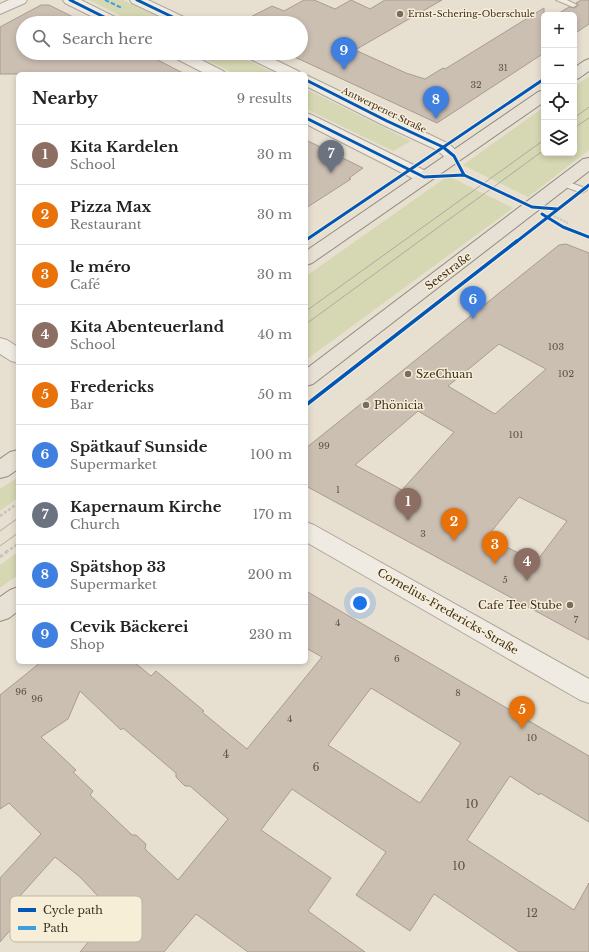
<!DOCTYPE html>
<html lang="en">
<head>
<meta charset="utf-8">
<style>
  body { margin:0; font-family:"Libre Baskerville",serif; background:#f6f6f6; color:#222 }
  .controls { position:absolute; right:12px; top:12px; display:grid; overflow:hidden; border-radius:6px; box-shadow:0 2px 6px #0003 }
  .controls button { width:36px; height:36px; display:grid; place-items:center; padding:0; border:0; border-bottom:1px solid #e0e0e0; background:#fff; color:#222; font:20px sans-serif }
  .you { position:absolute; left:360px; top:603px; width:14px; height:14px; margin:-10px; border:3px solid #fff; border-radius:50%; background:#1a73e8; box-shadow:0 0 0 6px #1a73e833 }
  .badge { display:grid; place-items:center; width:26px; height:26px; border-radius:50%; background:#786c5e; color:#fff; font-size:13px; font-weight:700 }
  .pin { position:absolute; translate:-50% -33px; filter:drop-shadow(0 1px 2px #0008) }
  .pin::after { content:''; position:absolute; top:21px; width:14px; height:12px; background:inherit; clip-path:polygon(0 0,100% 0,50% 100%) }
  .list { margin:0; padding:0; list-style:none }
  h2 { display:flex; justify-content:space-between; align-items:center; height:52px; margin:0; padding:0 16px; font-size:17px }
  h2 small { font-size:13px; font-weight:400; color:#767676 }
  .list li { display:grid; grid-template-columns:26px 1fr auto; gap:12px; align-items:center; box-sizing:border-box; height:60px; padding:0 16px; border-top:1px solid #e0e0e0 }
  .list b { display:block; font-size:15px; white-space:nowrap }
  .list p { margin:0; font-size:13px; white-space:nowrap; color:#767676 }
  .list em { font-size:13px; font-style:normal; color:#767676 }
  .icon { flex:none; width:22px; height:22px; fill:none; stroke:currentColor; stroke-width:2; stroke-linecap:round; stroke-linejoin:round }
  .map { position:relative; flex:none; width:589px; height:952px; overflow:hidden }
  .search { position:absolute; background:#fff; box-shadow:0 2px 6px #0003; left:16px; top:16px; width:292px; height:44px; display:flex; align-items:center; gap:10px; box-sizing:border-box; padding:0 14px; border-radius:22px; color:#767676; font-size:15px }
  .panel { position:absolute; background:#fff; box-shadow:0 2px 6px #0003; left:16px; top:72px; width:292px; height:592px; border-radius:6px }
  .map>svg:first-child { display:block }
  .green { fill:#d6d7b3 }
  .building { fill:#cbbfb2; stroke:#a89c90; fill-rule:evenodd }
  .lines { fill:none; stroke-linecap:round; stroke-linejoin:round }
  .lane-casing { stroke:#ada599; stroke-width:2 }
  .street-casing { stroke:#ada599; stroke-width:2 }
  .primary-casing { stroke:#928b80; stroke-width:2 }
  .path-far2 { stroke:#c8c2b9; stroke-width:2; stroke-dasharray:2 1.5; stroke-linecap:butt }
  .path-far1 { stroke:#c8c2b9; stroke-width:2.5; stroke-dasharray:3 2; stroke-linecap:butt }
  .path { stroke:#c8c2b9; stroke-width:3; stroke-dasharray:3.5 2.5; stroke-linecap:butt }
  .lane { fill:#efebe3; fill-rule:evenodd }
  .street { fill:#efebe3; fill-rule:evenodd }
  .primary { fill:#e6e1d4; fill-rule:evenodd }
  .tram { stroke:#afaaa2; stroke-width:1 }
  .quiet { stroke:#3f9de0; stroke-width:2; stroke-dasharray:4.5 2; stroke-linecap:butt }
  .cycleway-far1-casing { stroke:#f7eed8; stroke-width:5 }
  .cycleway-casing { stroke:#f7eed8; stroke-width:6 }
  .cycleway-far1 { stroke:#0057b8; stroke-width:3 }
  .cycleway { stroke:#0057b8; stroke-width:3.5 }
  .poi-dot { fill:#786c5e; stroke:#f7eed8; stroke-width:1.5 }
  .labels { text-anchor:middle; stroke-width:3; stroke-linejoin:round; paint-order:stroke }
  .far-poi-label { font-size:9px; fill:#3d2e20; stroke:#f7eed8; text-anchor:start }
  .number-label { font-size:9px; fill:#605244 }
  .far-street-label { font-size:9px; fill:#3d2e20; stroke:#f7eed8 }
  .street-label { font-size:11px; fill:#3d2e20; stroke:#f7eed8 }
  .poi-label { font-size:11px; fill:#3d2e20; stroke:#f7eed8; text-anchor:start }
  .near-number-label { font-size:11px; fill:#605244 }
  .key { fill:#f7eed8; stroke:#bfb4a1; stroke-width:1 }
  .key-label { font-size:11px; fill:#3d2e20 }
</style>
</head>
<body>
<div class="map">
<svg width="589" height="952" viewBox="0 0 589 952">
  <rect width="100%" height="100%" fill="#e7e0d1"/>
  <!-- green -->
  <g class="green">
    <polygon points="89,0 123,0 170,23 135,23"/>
    <polygon points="193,53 233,53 276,74 235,74"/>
    <polygon points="589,76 589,150 528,197 463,165 544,107 544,153 574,153 574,87"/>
    <polygon points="306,89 411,141 393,151 306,109"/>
    <polygon points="448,176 513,208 306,360 306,276"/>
    <polygon points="18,477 18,498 0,511 0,489"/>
    <polygon points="18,552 18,575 0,588 0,565"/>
  </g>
  <!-- building -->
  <g class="building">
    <polygon points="304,0 314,0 335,9 351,0 370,9 385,0 442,0 355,50 406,73 425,79 443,68 445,69 544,8 544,53 437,123 286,53 301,53 301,23 239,23 272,6 284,11"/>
    <polygon points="581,0 589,0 589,24 574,34 574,15 556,15 569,7 574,8 578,6 578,4 576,3"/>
    <polygon points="41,5 49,5 85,23 23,23 23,53 144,53 185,74 0,74 0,27"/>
    <polygon points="306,140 363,168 349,178 351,179 306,208"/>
    <path d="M 566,244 L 589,253 L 589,640 L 306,486 L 306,448 L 559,245 ZM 499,344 L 546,369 L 495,414 L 448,386 ZM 418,411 L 454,432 L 402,490 L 355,465 ZM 519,497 L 567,521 L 536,562 L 487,537 Z"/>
    <path d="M 306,591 L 589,756 L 589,822 L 540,793 L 539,795 L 510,776 L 467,840 L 574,910 L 589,883 L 589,952 L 519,952 L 434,894 L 410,931 L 356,895 L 386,852 L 292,789 L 261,830 L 331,878 L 308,911 L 365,952 L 248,952 L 196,914 L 164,952 L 80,952 L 113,912 L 80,877 L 55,857 L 19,897 L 30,907 L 0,942 L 0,878 L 41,834 L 9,803 L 0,809 L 0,695 L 41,662 L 134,662 L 151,676 L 156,671 L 204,711 L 202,712 L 247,749 L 322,657 L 306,648 ZM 371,688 L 461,743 L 420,803 L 328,745 ZM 80,691 L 121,730 L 123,728 L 176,773 L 176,777 L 185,786 L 190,786 L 228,819 L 178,880 L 145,849 L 146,844 L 136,835 L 132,835 L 90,795 L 93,791 L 73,772 L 76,770 L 41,737 L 68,719 Z"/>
  </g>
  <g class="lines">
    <defs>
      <g id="lane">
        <polygon points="556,0 567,0 577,5 573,7"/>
        <polygon points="563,180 585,188 587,190 582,193 560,185 558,183"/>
      </g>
      <g id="street">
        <polygon points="9,0 27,0 25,3 0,14 0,4"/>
        <polygon points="63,0 81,0 121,20 123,23 105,23 65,3"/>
        <polygon points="130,0 148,0 190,20 192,23 174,23 132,3"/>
        <polygon points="169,53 188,53 223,71 226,74 206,74 171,56"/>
        <polygon points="242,53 261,53 298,71 301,74 281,74 244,56"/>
        <polygon points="306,75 449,144 462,156 460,160 454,161 448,160 437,150 381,124 306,86"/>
        <polygon points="306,113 312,115 430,173 432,177 430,181 424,182 418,181 306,124"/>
        <polygon points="0,338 7,340 18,347 18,363 11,361 0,354"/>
        <polygon points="306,522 314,525 589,679 589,703 580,700 306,542"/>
      </g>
      <g id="primary">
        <polygon points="589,59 589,71 579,78 574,80 574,68 584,61"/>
        <polygon points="544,90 544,102 312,263 306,265 306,251 538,92"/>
        <polygon points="589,158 589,171 313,384 306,386 306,369 583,159"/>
        <polygon points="18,450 18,469 8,476 0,478 0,459 10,452"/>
        <polygon points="18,587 18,611 9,618 0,621 0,597 10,590"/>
      </g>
    </defs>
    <!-- lane casing -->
    <use href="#lane" class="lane-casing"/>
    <!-- street casing -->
    <use href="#street" class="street-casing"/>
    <!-- primary casing -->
    <use href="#primary" class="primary-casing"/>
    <!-- path-far2 -->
    <polyline class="path-far2" points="554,216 568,223"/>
    <!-- path-far1 -->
    <g class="path-far1">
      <polyline points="0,516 18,503"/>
      <polyline points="6,552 18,544"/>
    </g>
    <!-- path -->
    <polyline class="path" points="0,557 8,551"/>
    <!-- lane -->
    <use href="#lane" class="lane"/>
    <!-- street -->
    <use href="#street" class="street"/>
    <!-- primary -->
    <use href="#primary" class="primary"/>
    <!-- tram -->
    <g class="tram">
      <polyline points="574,118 589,107"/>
      <polyline points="574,128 589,118"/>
      <polyline points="306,311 544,140"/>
      <polyline points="306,324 544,150"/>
      <polyline points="0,531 18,518"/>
      <polyline points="0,546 18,533"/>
    </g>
    <!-- quiet -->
    <polyline class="quiet" points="105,0 122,8"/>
    <defs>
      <g id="cycleway-far1">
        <polyline points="70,0 116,23"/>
        <polyline points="137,0 185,23"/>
        <polyline points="306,80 387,121 443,147 454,156 464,175"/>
        <polyline points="306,118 424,177 464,175 532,207 557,209"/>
        <polyline points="542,214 563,227 589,237"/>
        <polyline points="306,240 544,79"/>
        <polyline points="516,242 589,185"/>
      </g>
      <polyline id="cycleway" points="306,405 517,241"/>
    </defs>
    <!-- cycleway-far1 casing -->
    <use href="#cycleway-far1" class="cycleway-far1-casing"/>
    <!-- cycleway casing -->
    <use href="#cycleway" class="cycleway-casing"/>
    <!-- cycleway-far1 -->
    <use href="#cycleway-far1" class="cycleway-far1"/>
    <!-- cycleway -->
    <use href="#cycleway" class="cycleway"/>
  </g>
  <!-- markers -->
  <g class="poi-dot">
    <circle cx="400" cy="14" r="4"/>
    <circle cx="408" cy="374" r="4"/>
    <circle cx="366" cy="405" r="4"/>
    <circle cx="570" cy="605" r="4"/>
  </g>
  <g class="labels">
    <!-- far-poi labels -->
    <g class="far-poi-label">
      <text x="408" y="17">Ernst-Schering-Oberschule</text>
    </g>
    <!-- number labels -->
    <g class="number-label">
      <text x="503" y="71">31</text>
      <text x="476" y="88">32</text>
      <text x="556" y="350">103</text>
      <text x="566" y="377">102</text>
      <text x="516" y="438">101</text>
      <text x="324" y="449">99</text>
      <text x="338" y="493">1</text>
      <text x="423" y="537">3</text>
      <text x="505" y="583">5</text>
      <text x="576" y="623">7</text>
      <text x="338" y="626">4</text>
      <text x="397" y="662">6</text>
      <text x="21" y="695">96</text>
      <text x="458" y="696">8</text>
      <text x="37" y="702">96</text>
      <text x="290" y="722">4</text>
      <text x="532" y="741">10</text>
    </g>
    <!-- far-street labels -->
    <g class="far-street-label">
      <text transform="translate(384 110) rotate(26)" y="3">Antwerpener Straße</text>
    </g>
    <!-- street labels -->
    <g class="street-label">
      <text transform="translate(448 271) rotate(-37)" y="4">Seestraße</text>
      <text transform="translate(448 611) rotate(30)" y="4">Cornelius-Fredericks-Straße</text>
    </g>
    <!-- poi labels -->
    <g class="poi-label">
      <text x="416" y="378">SzeChuan</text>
      <text x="374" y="409">Phönicia</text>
      <text x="562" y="609" text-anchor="end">Cafe Tee Stube</text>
    </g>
    <!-- near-number labels -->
    <g class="near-number-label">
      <text x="226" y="758">4</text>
      <text x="316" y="771">6</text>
      <text x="472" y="808">10</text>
      <text x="459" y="870">10</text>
      <text x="532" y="917">12</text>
    </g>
  </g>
  <!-- legend -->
  <rect x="10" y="896" width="132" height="46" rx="6" class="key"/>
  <rect x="18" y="908" width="18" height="4" fill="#0057b8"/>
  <rect x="18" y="926" width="18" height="4" fill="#3f9de0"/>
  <g class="key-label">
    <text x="43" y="914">Cycle path</text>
    <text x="43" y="932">Path</text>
  </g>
</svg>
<div class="controls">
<button>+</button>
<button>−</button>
<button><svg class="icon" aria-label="locate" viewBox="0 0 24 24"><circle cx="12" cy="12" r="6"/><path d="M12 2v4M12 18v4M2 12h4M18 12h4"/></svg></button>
<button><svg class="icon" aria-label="layers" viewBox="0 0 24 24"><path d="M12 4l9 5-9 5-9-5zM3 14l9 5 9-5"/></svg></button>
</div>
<div class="you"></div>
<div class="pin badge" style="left:408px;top:521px;background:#8d6e63">1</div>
<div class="pin badge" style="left:454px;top:541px;background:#e8710a">2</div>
<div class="pin badge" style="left:495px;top:564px;background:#e8710a">3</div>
<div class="pin badge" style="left:527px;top:581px;background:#8d6e63">4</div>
<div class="pin badge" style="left:522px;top:729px;background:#e8710a">5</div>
<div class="pin badge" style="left:473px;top:319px;background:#3f7fe0">6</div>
<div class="pin badge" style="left:331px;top:173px;background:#6b7280">7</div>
<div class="pin badge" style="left:436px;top:119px;background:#3f7fe0">8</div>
<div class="pin badge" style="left:344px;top:70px;background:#3f7fe0">9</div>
<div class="search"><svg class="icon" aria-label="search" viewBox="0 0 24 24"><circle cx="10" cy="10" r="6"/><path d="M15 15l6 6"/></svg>Search here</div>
<section class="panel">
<h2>Nearby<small>9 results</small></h2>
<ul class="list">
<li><span class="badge" style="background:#8d6e63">1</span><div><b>Kita Kardelen</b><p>School</p></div><em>30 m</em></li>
<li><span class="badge" style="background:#e8710a">2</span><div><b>Pizza Max</b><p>Restaurant</p></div><em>30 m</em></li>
<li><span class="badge" style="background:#e8710a">3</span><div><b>le méro</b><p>Café</p></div><em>30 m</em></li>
<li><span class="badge" style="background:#8d6e63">4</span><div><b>Kita Abenteuerland</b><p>School</p></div><em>40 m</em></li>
<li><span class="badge" style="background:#e8710a">5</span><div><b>Fredericks</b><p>Bar</p></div><em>50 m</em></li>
<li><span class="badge" style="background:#3f7fe0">6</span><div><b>Spätkauf Sunside</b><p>Supermarket</p></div><em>100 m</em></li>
<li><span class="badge" style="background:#6b7280">7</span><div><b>Kapernaum Kirche</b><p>Church</p></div><em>170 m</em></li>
<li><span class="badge" style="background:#3f7fe0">8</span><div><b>Spätshop 33</b><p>Supermarket</p></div><em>200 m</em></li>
<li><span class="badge" style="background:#3f7fe0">9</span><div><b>Cevik Bäckerei</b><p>Shop</p></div><em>230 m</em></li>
</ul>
</section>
</div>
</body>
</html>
